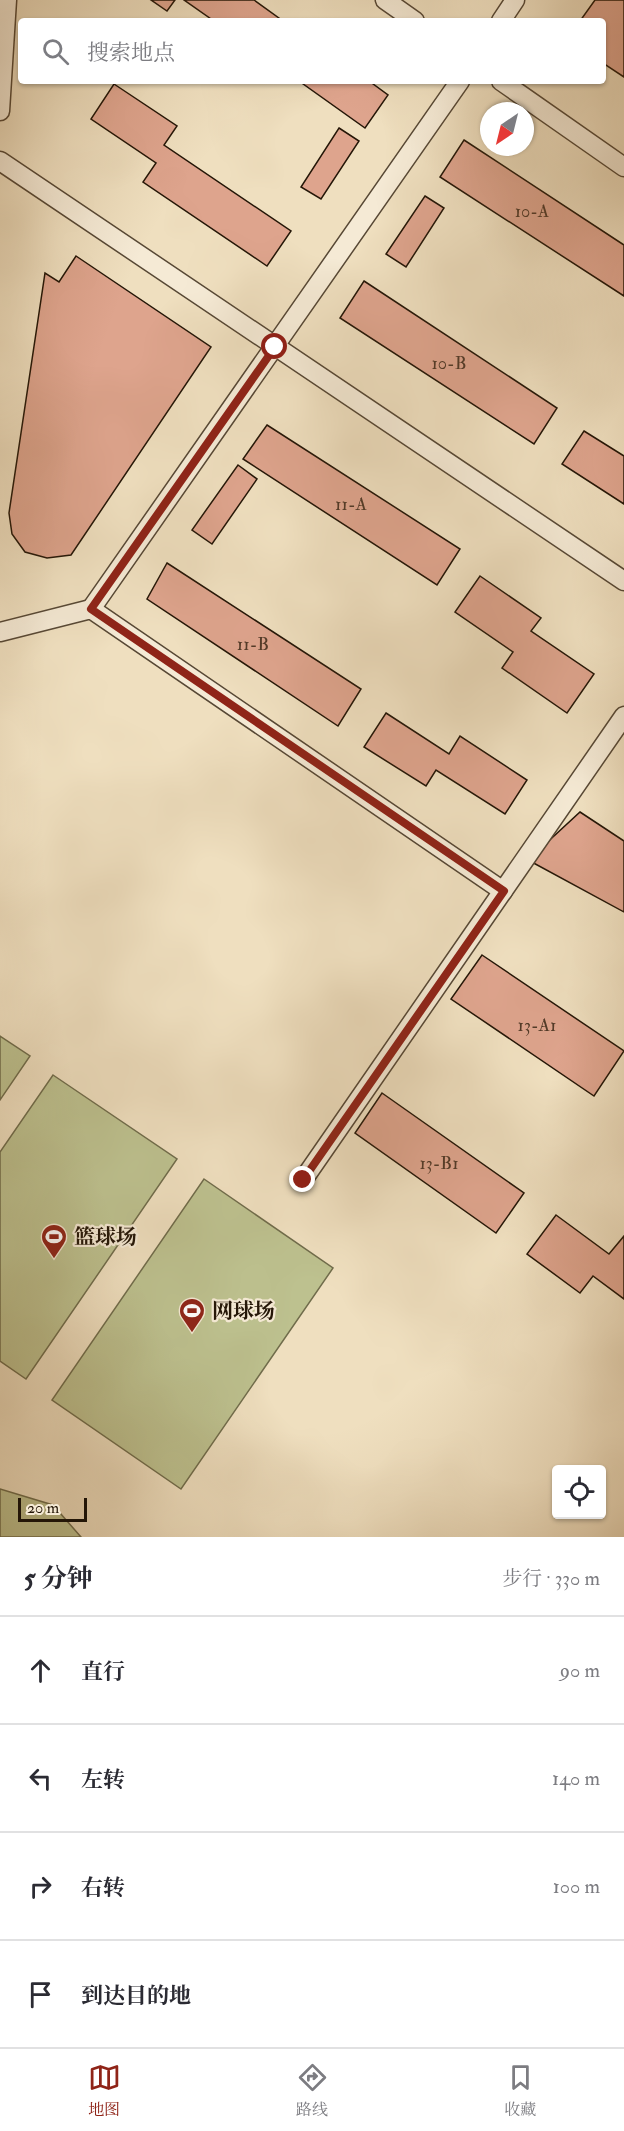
<!DOCTYPE html>
<html lang="zh">
<head>
<meta charset="utf-8">
<style>
  body { margin:0; font-family:"IM FELL Double Pica","Noto Serif SC",serif; background:#f7f7f7; color:#2b2b33 }
  .controls { position:absolute; right:18px; bottom:18px; display:grid; overflow:hidden; border-radius:6px; box-shadow:0 2px 4px #0004 }
  .controls button { width:54px; height:54px; display:grid; place-items:center; padding:0; border:0; border-bottom:2px solid #e1e1e2; background:#fff; color:#2b2b33; font:30px sans-serif }
  .compass { position:absolute; left:480px; top:102px; width:54px; height:54px; border-radius:50%; background:#fff; box-shadow:0 2px 4px #0004; rotate:215deg }
  .scale { position:absolute; left:18px; bottom:15px; width:69px; box-sizing:border-box; padding-left:6px; border:3px solid #241607; border-top:0; font-size:16px; line-height:21px; white-space:nowrap; color:#241607; -webkit-text-stroke:4px #f5ead5; paint-order:stroke }
  .stop { position:absolute; width:18px; height:18px; margin:-14px; border:4px solid #8f2418; border-radius:50%; background:#fff }
  .stop.end { background:#8f2418; border-color:#fff; box-shadow:0 2px 6px #0008 }
  .list { margin:0; padding:0; list-style:none }
  h2 { display:flex; justify-content:space-between; align-items:center; height:78px; margin:0; padding:0 24px; font-size:26px }
  h2 small { font-size:20px; font-weight:400; color:#7c7c81 }
  .list li { display:grid; grid-template-columns:39px 1fr auto; gap:18px; align-items:center; box-sizing:border-box; height:108px; padding:0 24px; border-top:2px solid #e1e1e2 }
  .list b { display:block; font-size:22px; white-space:nowrap }
  .list em { font-size:20px; font-style:normal; color:#7c7c81 }
  .icon { flex:none; width:33px; height:33px; fill:none; stroke:currentColor; stroke-width:2; stroke-linecap:round; stroke-linejoin:round }
  .map { position:relative; flex:none; width:624px; height:1537px; overflow:hidden }
  .search { position:absolute; background:#fff; box-shadow:0 2px 4px #0004; left:18px; right:18px; top:18px; height:66px; display:flex; align-items:center; gap:15px; box-sizing:border-box; padding:0 21px; border-radius:6px; color:#7c7c81; font-size:22px }
  .sheet { height:510px; background:#fff }
  nav { display:flex; justify-content:space-around; align-items:center; box-sizing:border-box; height:84px; border-top:2px solid #e1e1e2; background:#fff; font-size:16px; color:#7c7c81 }
  nav a { display:grid; justify-items:center; gap:3px }
  nav .on { color:#8f2418 }
  .map>svg:first-child { display:block }
  .green { fill:#bdc18f; stroke:#706c4b; stroke-width:1.5 }
  .building { fill:#dea48d; stroke:#241607; stroke-width:1.5 }
  .lines { fill:none; stroke-linecap:round; stroke-linejoin:round }
  .minor-casing { stroke:#574835; stroke-width:21 }
  .minor { stroke:#f5ead5; stroke-width:18 }
  .route { stroke:#8f2418; stroke-width:8 }
  .labels { text-anchor:middle; stroke-width:4.5; stroke-linejoin:round; paint-order:stroke }
  .number-label { font-size:18px; fill:#523a28 }
  .poi-label { font-size:21px; font-weight:bold; fill:#241607; stroke:#f5ead5; text-anchor:start }
</style>
</head>
<body>
<div class="map">
<svg width="624" height="1537" viewBox="0 0 624 1537">
  <rect width="100%" height="100%" fill="#efdfbf"/>
  <filter id="stains"><feTurbulence type="fractalNoise" baseFrequency=".00333" numOctaves="4"/><feColorMatrix values="0 0 0 0 .2 0 0 0 0 .09 0 0 0 0 .02 0 0 0 .5 -.17"/></filter>
  <radialGradient id="worn" r=".72"><stop offset=".6" stop-color="#630" stop-opacity="0"/><stop offset="1" stop-color="#630" stop-opacity=".3"/></radialGradient>
  <!-- green -->
  <g class="green">
    <polygon points="0,1036 30,1056 0,1100"/>
    <polygon points="53,1075 177,1159 26,1379 0,1361 0,1152"/>
    <polygon points="204,1179 333,1268 181,1489 52,1400"/>
    <polygon points="0,1489 53,1505 81,1537 0,1537"/>
  </g>
  <!-- building -->
  <g class="building">
    <polygon points="151,0 175,0 167,11"/>
    <polygon points="184,0 254,0 283,21 214,21"/>
    <polygon points="595,0 624,0 624,77 603,63 603,21 580,21"/>
    <polygon points="299,81 369,81 388,95 365,128"/>
    <polygon points="114,84 177,126 164,145 291,231 267,266 143,182 156,163 91,119"/>
    <polygon points="339,128 359,141 321,199 301,187"/>
    <polygon points="464,140 624,245 624,296 440,177"/>
    <polygon points="425,196 444,208 406,267 386,254"/>
    <polygon points="76,256 211,347 71,555 47,558 25,552 12,534 9,513 45,273 59,282"/>
    <polygon points="364,281 557,408 534,444 340,318"/>
    <polygon points="267,425 460,549 437,585 243,459"/>
    <polygon points="584,431 624,456 624,504 562,464"/>
    <polygon points="238,465 257,479 212,544 192,530"/>
    <polygon points="167,563 361,689 338,726 147,599"/>
    <polygon points="480,576 541,618 531,631 594,674 567,713 502,668 513,652 455,612"/>
    <polygon points="386,713 449,754 460,736 527,780 505,814 436,770 426,786 364,747"/>
    <polygon points="580,812 624,841 624,912 528,860"/>
    <polygon points="482,955 624,1051 594,1096 451,999"/>
    <polygon points="382,1093 524,1193 496,1233 355,1133"/>
    <polygon points="556,1215 609,1254 624,1236 624,1299 593,1276 580,1293 527,1254"/>
  </g>
  <g class="lines">
    <defs>
      <g id="minor">
        <polyline points="385,0 415,21"/>
        <polyline points="501,21 515,0"/>
        <polyline points="501,81 624,167"/>
        <polyline points="0,111 7,0"/>
        <polyline points="0,161 624,581"/>
        <polyline points="91,609 460,81"/>
        <polyline points="0,632 91,609 503,891"/>
        <polyline points="303,1180 624,716"/>
      </g>
    </defs>
    <!-- minor casing -->
    <use href="#minor" class="minor-casing"/>
    <!-- minor -->
    <use href="#minor" class="minor"/>
  </g>
  <g class="lines">
    <!-- route -->
    <polyline class="route" points="275,347 91,609 504,891 303,1180"/>
  </g>
  <!-- icons -->
  <defs>
    <symbol id="stadium-pin" viewBox="-11 -11 22 30"><path d="M0 17L-7.5 6A9.5 9.5 0 1 1 7.5 6Z" fill="#8f2418" stroke="#f5ead5"/><path d="M0-5a6.5 5 0 1 0 0 10a6.5 5 0 1 0 0-10ZM-3.5-1.8h7v3.6h-7Z" fill="#fff"/></symbol>
  </defs>
  <g fill-rule="evenodd">
    <use href="#stadium-pin" x="39" y="1222" width="30" height="40"/>
    <use href="#stadium-pin" x="177" y="1296" width="30" height="40"/>
  </g>
  <g class="labels">
    <!-- number labels -->
    <g class="number-label">
      <text x="532" y="217">10-A</text>
      <text x="449" y="369">10-B</text>
      <text x="351" y="510">11-A</text>
      <text x="253" y="650">11-B</text>
      <text x="537" y="1031">13-A1</text>
      <text x="439" y="1169">13-B1</text>
    </g>
    <!-- poi labels -->
    <g class="poi-label">
      <text x="74" y="1244">篮球场</text>
      <text x="212" y="1318">网球场</text>
    </g>
  </g>
  <rect width="100%" height="100%" filter="url(#stains)"/>
  <rect width="100%" height="100%" fill="url(#worn)"/>
</svg>
<div class="controls">
<button><svg class="icon" aria-label="locate" viewBox="0 0 24 24"><circle cx="12" cy="12" r="6"/><path d="M12 2v4M12 18v4M2 12h4M18 12h4"/></svg></button>
</div>
<svg class="compass" viewBox="-18 -18 36 36"><path d="M0-13l5 13h-10z" fill="#e53935"/><path d="M0 13l5-13h-10z" fill="#7c7c81"/></svg>
<div class="scale">20 m</div>
<div class="stop" style="left:275px;top:347px"></div>
<div class="stop end" style="left:303px;top:1180px"></div>
<div class="search"><svg class="icon" aria-label="search" viewBox="0 0 24 24"><circle cx="10" cy="10" r="6"/><path d="M15 15l6 6"/></svg>搜索地点</div>
</div>
<section class="sheet">
<h2>5 分钟<small>步行 · 330 m</small></h2>
<ul class="list">
<li><svg class="icon" aria-label="ahead" viewBox="0 0 24 24"><path d="M12 20V5M6 11l6-6 6 6"/></svg><div><b>直行</b></div><em>90 m</em></li>
<li><svg class="icon" aria-label="left" viewBox="0 0 24 24"><path d="M17 20v-9H6M10 6l-5 5 5 5"/></svg><div><b>左转</b></div><em>140 m</em></li>
<li><svg class="icon" aria-label="right" viewBox="0 0 24 24"><path d="M7 20v-9h11M14 6l5 5-5 5"/></svg><div><b>右转</b></div><em>100 m</em></li>
<li><svg class="icon" aria-label="arrive" viewBox="0 0 24 24"><path d="M6 21V4h12l-3 4 3 4H6"/></svg><div><b>到达目的地</b></div></li>
</ul>
</section>
<nav>
<a class="on"><svg class="icon" aria-label="map" viewBox="0 0 24 24"><path d="M3 6l6-2 6 2 6-2v14l-6 2-6-2-6 2zM9 4v14M15 6v14"/></svg>地图</a>
<a><svg class="icon" aria-label="directions" viewBox="0 0 24 24"><path d="M12 3l9 9-9 9-9-9zM9 14v-3h6M13 9l2 2-2 2"/></svg>路线</a>
<a><svg class="icon" aria-label="saved" viewBox="0 0 24 24"><path d="M7 4h10v16l-5-4-5 4z"/></svg>收藏</a>
</nav>
</body>
</html>
